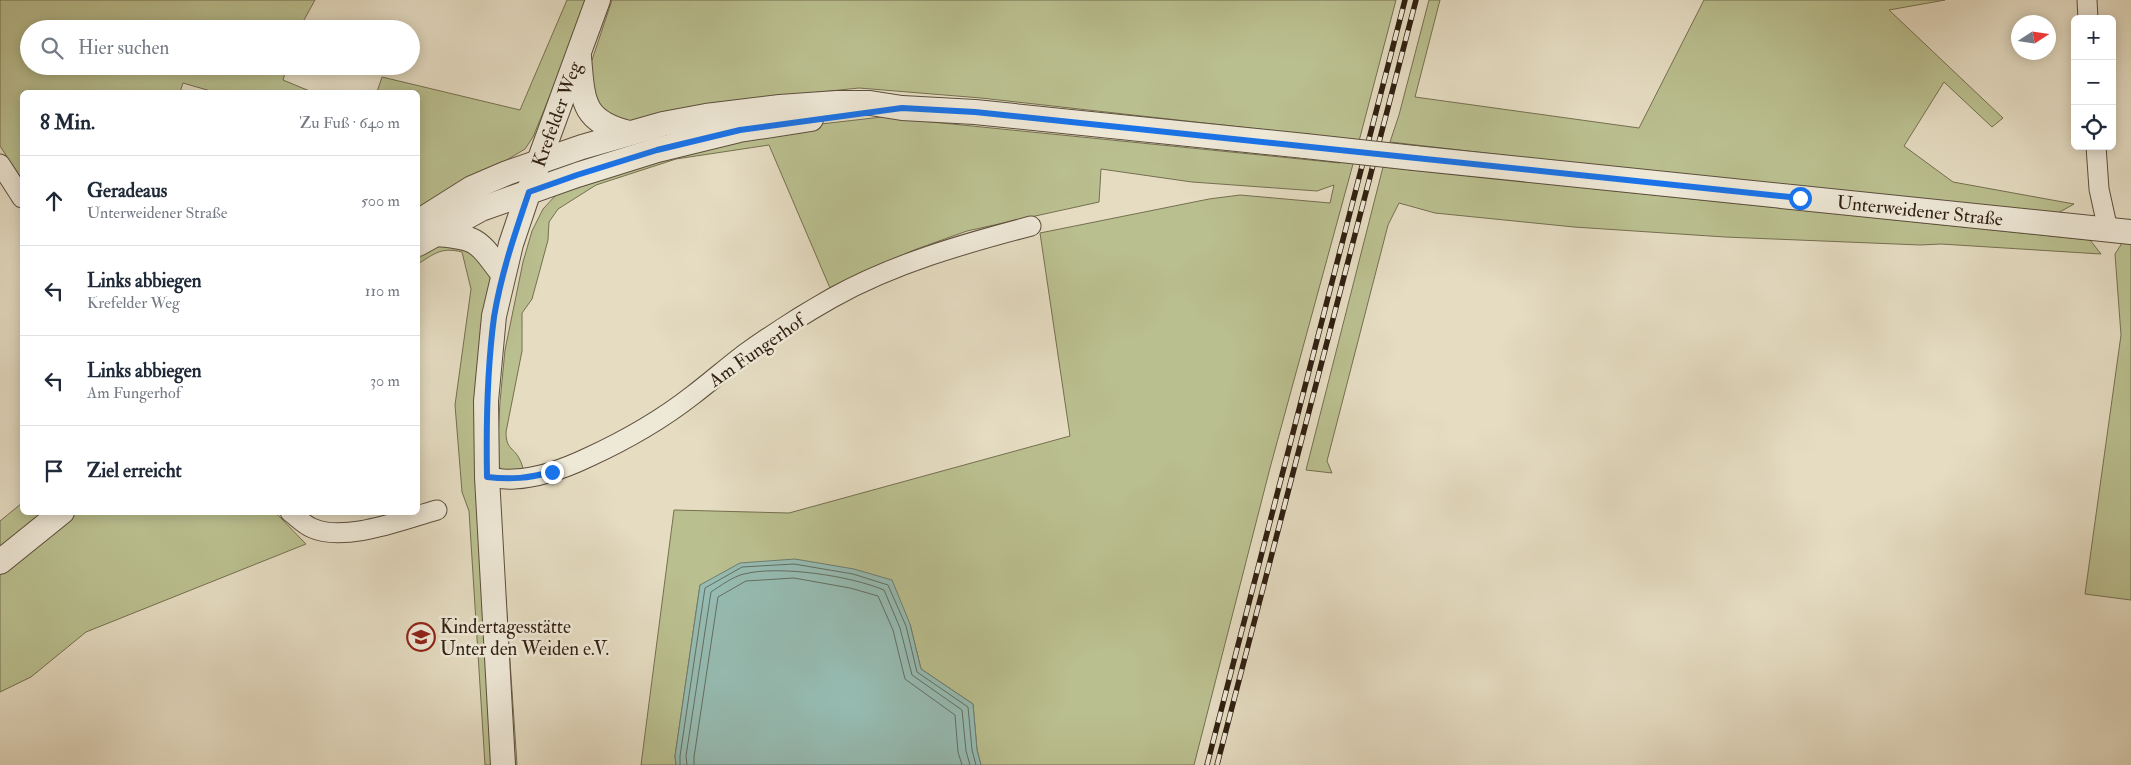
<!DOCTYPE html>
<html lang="de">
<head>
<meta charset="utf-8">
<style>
  body { margin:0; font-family:"IM FELL Double Pica",serif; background:#f6f6f7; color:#1f2937 }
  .controls { position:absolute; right:15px; top:15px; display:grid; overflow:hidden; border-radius:8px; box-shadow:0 2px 12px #0003 }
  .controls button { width:45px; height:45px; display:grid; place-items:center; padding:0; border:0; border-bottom:1px solid #e0e1e3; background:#fff; color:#1f2937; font:25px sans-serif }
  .compass { position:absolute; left:2011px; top:15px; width:45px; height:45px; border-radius:50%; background:#fff; box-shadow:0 2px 12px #0003; rotate:78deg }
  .stop { position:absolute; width:15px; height:15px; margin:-11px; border:4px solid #1a73e8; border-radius:50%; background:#fff }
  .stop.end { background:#1a73e8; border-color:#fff; box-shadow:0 1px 5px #0008 }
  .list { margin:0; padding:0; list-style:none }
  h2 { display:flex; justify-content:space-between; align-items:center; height:65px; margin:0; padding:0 20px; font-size:21px }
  h2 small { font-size:16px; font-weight:400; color:#747a83 }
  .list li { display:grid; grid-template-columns:32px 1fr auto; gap:15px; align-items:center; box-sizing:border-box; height:90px; padding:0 20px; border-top:1px solid #e0e1e3 }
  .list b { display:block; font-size:19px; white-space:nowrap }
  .list p { margin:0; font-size:16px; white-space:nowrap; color:#747a83 }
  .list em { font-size:16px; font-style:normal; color:#747a83 }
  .icon { flex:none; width:28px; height:28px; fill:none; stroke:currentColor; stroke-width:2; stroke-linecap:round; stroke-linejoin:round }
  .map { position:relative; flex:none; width:2131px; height:765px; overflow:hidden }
  .search { position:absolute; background:#fff; box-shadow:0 2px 12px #0003; left:20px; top:20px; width:400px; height:55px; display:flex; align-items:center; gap:12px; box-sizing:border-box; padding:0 18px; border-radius:28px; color:#747a83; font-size:19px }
  .panel { position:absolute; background:#fff; box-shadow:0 2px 12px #0003; left:20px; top:90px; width:400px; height:425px; border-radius:8px }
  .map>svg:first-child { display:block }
  .green { fill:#babf8f; stroke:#756f50 }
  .water { fill:#96bcb3; stroke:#6d7d72 }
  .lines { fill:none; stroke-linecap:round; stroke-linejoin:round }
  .shore { stroke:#636e62; stroke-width:1 }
  .minor-casing { stroke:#5d4e3c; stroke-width:21 }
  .tertiary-casing { stroke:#5d4e3c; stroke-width:26 }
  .minor { stroke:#eee8d7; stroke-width:19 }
  .tertiary { stroke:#eee8d7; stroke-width:24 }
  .rail-casing { stroke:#301f10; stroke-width:5.5 }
  .rail { stroke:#eee8d7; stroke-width:4; stroke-dasharray:11; stroke-linecap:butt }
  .tertiary-bridge-casing { stroke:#5d4e3c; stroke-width:26; stroke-linecap:butt }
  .tertiary-bridge { stroke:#eee8d7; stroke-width:24 }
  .route { stroke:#1a73e8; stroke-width:6 }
  .labels { text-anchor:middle; stroke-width:5; stroke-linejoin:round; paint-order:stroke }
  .street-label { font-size:19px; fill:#301f10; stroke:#eee8d7 }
  .poi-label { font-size:19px; fill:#301f10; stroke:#eee8d7; text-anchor:start }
</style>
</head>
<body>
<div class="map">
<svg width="2131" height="765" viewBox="0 0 2131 765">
  <rect width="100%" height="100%" fill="#e5dcc2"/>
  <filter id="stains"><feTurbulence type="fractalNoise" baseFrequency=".004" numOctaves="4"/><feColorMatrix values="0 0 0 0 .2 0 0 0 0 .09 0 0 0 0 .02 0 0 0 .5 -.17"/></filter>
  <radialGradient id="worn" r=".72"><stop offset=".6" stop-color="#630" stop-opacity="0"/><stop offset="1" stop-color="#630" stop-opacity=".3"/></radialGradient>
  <!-- green -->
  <g class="green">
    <polygon points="0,0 315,0 299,29 29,29 29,66 287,66 283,80 312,92 214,92 183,83 180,92 22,92 22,180 0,146"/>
    <polygon points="567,0 589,0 533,137 525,149 418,213 418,92 377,92 382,77 520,110"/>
    <path d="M 612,0 L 1396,0 L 1353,164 L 1270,468 L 1194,765 L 981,765 L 977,750 L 973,704 L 921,669 L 910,624 L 700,585 L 675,756 L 676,765 L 641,765 L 674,510 L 789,513 L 1070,436 L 1040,233 L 1209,199 L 1240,195 L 1330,203 L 1334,185 L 1317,191 L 1192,182 L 1101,169 L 1099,202 L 967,231 L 914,250 L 830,288 L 769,145 L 676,159 L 596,185 L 558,209 L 549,222 L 548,240 L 532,299 L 522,313 L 522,351 L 506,432 C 506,450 514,447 520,460 C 522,464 523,468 524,472 L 503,472 L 498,465 L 497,455 L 500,402 L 505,350 L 523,262 L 532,231 L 543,209 L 557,194 L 592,178 L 777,129 L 882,117 L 1340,163 L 1347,139 L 981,98 L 859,88 L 713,103 L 630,122 L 612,117 L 591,100 L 590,66 Z"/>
    <polygon points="1429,0 1440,0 1415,97 1639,128 1704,0 1945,0 1889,10 2003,118 1992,127 1944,82 1904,146 1953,182 2074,204 2049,218 1390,142 1399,115"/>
    <polygon points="1383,167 2090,240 2101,254 1941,244 1920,245 1725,237 1574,227 1435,213 1399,203 1388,225 1327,461 1332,473 1306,470"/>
    <path d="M 452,236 L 491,271 L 480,390 L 496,765 L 485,765 L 469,511 L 462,492 L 455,405 L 471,289 L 462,252 C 442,247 435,253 418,264 L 418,251 Z"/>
    <polygon points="2122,243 2131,244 2131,600 2085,594 2121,335 2115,254"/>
    <polygon points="22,503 22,512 43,513 0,547 0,521"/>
    <polygon points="500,512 517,765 514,765"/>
    <polygon points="71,513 276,513 306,544 86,632 31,677 0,692 0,569"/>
  </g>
  <!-- water -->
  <polygon class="water" points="795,559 854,569 892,580 910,624 921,669 973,704 977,750 981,765 676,765 675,756 700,585 740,563"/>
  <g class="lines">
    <!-- shore -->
    <g class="shore">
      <polyline points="680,765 680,756 705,588 742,567 794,564 853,574 888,585 906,626 917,672 968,707 972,750 976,765"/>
      <path d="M 687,765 L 686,756 L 711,592 C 720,586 734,576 744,574 C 779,565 851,576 884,590 L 900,628 L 912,675 L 962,710 L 966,751 L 970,765"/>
      <polyline points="694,765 694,757 718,597 746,581 794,578 850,588 878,596 893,630 905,679 955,715 958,752 962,765"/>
    </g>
    <defs>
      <g id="minor">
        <polyline points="2087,0 2088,19"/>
        <polyline points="2096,146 2099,189 2108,230"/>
        <polyline points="0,164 22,198"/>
        <path d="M 487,477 C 496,478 505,480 514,479 C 540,478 566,468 589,457 C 626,440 661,420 693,395 C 710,382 726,368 743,355 C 772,334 802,315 832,298 C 895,263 963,244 1031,226"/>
        <path d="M 290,512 C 297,517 304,525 312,528 C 345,543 404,519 437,510"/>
      </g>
      <g id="tertiary">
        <path d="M 579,57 C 583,100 581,121 629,133"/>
        <polyline points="1414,158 2131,232"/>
        <polyline points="418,222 472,188 507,173 582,147 663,124 706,116 780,107 837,103 870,103 902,108 975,112 1305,146"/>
        <path d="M 436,234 C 478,237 478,241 503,274"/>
        <polyline points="418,244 481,209 577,175 657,150 739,130 811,119"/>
        <polyline points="0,562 62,512"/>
        <polyline points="503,765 487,477 486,401 494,316 511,244 538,164 598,0"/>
      </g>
    </defs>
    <!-- minor casing -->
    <use href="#minor" class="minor-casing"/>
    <!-- tertiary casing -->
    <use href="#tertiary" class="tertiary-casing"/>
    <!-- minor -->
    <use href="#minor" class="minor"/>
    <!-- tertiary -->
    <use href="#tertiary" class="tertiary"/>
    <defs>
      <g id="rail">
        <polyline points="1207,765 1405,0"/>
        <polyline points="1217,765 1416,0"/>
      </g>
    </defs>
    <!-- rail casing -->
    <use href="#rail" class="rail-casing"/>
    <!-- rail -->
    <use href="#rail" class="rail"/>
    <defs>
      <polyline id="tertiary-bridge" points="1305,146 1414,158"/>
    </defs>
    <!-- tertiary-bridge casing -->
    <use href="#tertiary-bridge" class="tertiary-bridge-casing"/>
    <!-- tertiary-bridge -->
    <use href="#tertiary-bridge" class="tertiary-bridge"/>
  </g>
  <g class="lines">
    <!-- route -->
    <path class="route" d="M 552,472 C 528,478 512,480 487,477 C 486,423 487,370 494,317 C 501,274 515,233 529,192 L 577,175 L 657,150 L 740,130 L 902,108 L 975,112 L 1800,198"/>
  </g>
  <!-- icons -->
  <defs>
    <symbol id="school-ring" viewBox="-11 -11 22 22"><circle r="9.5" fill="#eee8d7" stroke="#8f2418" stroke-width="1.5"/><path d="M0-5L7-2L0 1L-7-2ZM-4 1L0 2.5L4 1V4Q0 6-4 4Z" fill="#8f2418"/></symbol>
  </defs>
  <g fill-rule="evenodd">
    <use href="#school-ring" x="405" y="621" width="32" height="32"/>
  </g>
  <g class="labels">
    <!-- street labels -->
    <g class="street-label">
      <text transform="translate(556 114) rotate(-70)" y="7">Krefelder Weg</text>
      <text transform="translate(1920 210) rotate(6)" y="7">Unterweidener Straße</text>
      <text transform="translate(756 350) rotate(-35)" y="7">Am Fungerhof</text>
    </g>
    <!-- poi labels -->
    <g class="poi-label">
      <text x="440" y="633">Kindertagesstätte<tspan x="440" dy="22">Unter den Weiden e.V.</tspan></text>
    </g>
  </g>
  <rect width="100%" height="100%" filter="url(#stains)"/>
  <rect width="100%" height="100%" fill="url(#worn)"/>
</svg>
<div class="controls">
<button>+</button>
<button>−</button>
<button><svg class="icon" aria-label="locate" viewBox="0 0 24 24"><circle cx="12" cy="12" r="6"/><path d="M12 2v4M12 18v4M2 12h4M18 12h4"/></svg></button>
</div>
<svg class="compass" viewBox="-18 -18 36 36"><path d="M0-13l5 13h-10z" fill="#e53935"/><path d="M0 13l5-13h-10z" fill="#747a83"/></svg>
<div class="stop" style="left:1800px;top:198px"></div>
<div class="stop end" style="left:552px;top:472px"></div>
<div class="search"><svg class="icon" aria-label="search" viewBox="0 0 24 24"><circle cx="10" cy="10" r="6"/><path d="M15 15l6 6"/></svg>Hier suchen</div>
<section class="panel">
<h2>8 Min.<small>Zu Fuß · 640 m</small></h2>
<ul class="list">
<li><svg class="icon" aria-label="ahead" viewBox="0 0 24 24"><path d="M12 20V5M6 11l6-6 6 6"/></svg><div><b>Geradeaus</b><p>Unterweidener Straße</p></div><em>500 m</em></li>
<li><svg class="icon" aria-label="left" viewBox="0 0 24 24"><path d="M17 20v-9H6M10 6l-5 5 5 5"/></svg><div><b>Links abbiegen</b><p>Krefelder Weg</p></div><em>110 m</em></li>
<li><svg class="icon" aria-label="left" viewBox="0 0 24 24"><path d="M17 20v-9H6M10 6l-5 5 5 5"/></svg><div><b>Links abbiegen</b><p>Am Fungerhof</p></div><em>30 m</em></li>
<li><svg class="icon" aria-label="arrive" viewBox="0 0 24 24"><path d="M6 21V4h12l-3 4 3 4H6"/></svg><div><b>Ziel erreicht</b></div></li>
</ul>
</section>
</div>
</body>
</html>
